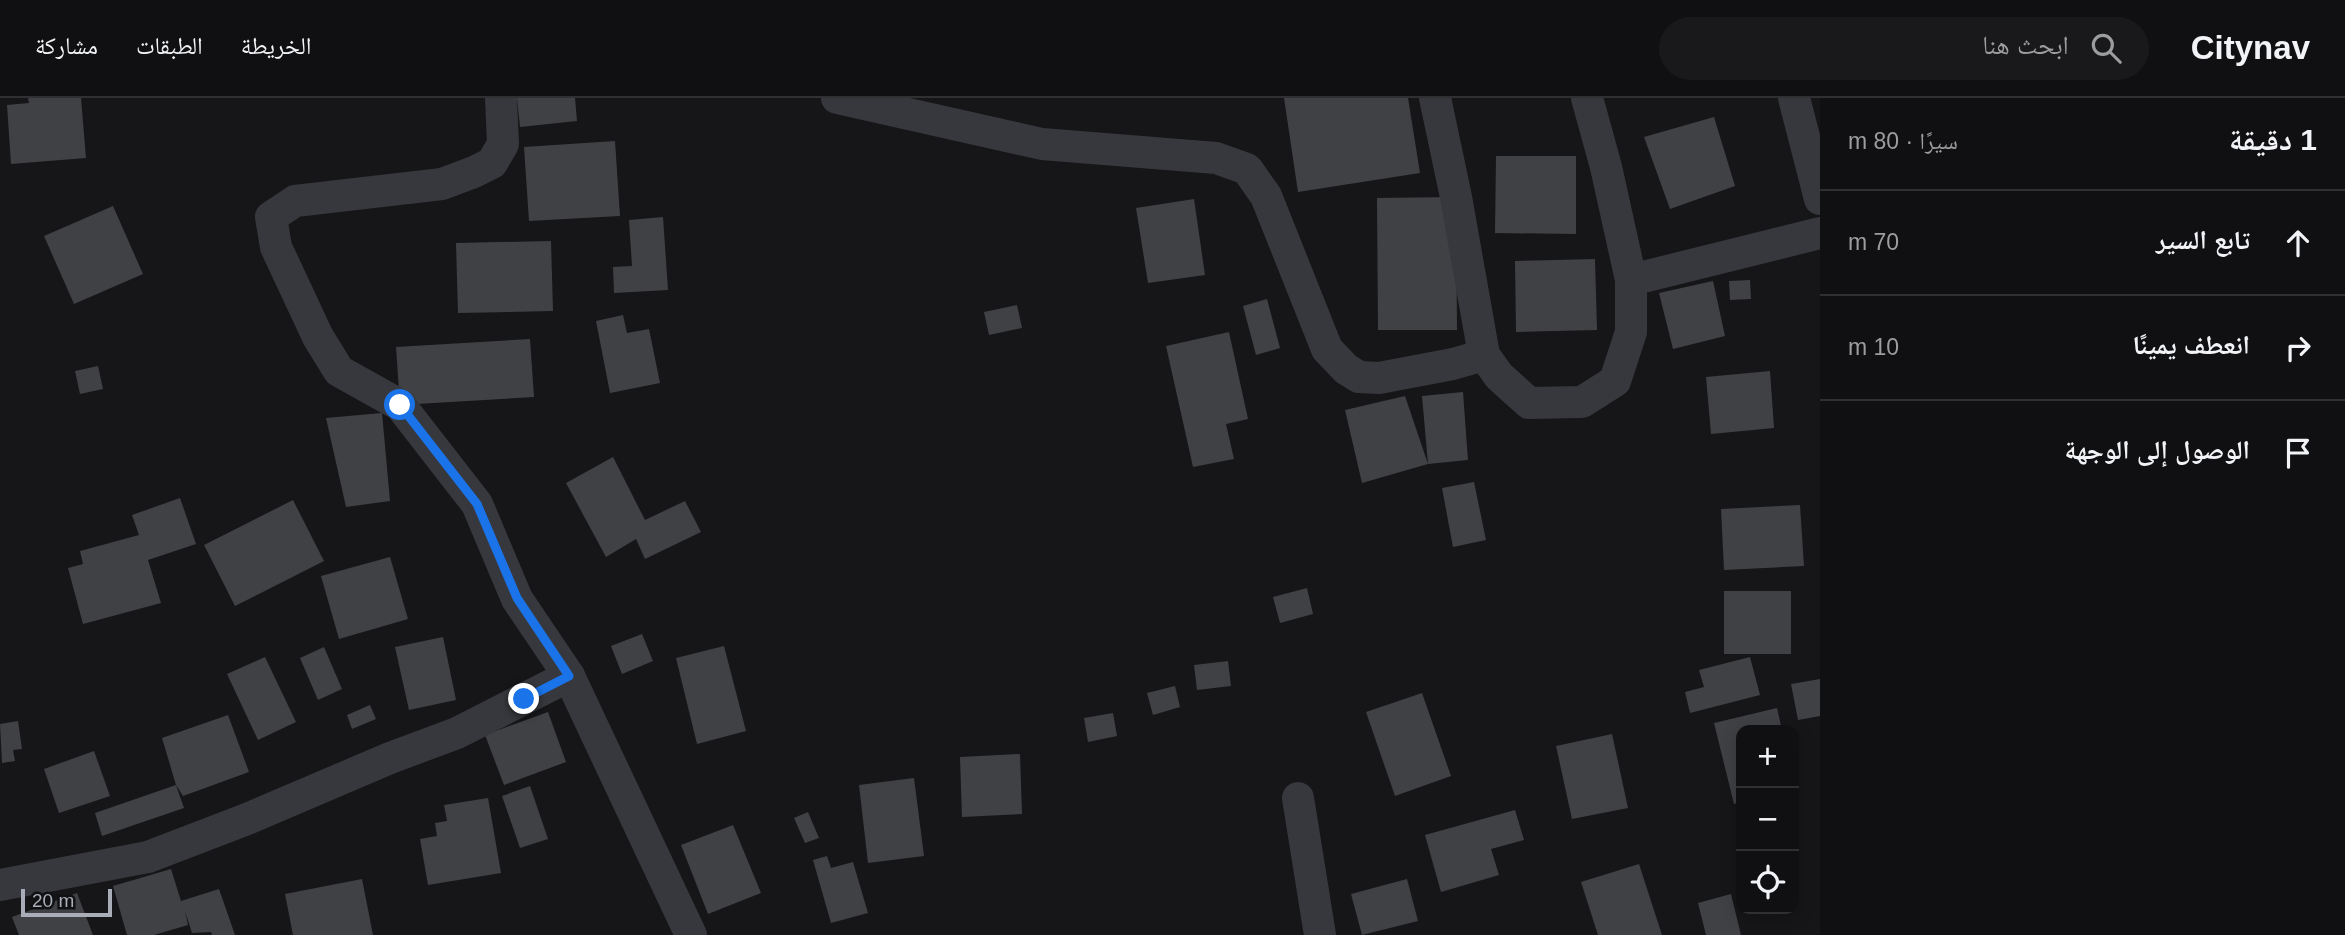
<!DOCTYPE html>
<html lang="ar">
<head>
<meta charset="utf-8">
<style>
  body { margin:0; font-family:Arial,"Noto Naskh Arabic",sans-serif; background:#19191b; color:#f1f3f6; direction:rtl }
  .controls { position:absolute; right:21px; bottom:21px; display:grid; overflow:hidden; border-radius:14px; box-shadow:0 4px 18px #0003 }
  .controls button { width:63px; height:63px; display:grid; place-items:center; padding:0; border:0; border-bottom:2px solid #303032; background:#101012; color:#f1f3f6; font:35px sans-serif }
  .scale { position:absolute; left:21px; bottom:18px; width:91px; box-sizing:border-box; padding-left:7px; border:4px solid #a8adb8; border-top:0; font-size:19px; line-height:24px; white-space:nowrap; color:#a8adb8; -webkit-text-stroke:5px #111113; paint-order:stroke }
  .stop { position:absolute; width:21px; height:21px; margin:-16px; border:5px solid #1a73e8; border-radius:50%; background:#fff }
  .stop.end { background:#1a73e8; border-color:#fff; box-shadow:0 2px 7px #0008 }
  .list { margin:0; padding:0; list-style:none }
  h2 { display:flex; justify-content:space-between; align-items:center; height:91px; margin:0; padding:0 28px; font-size:30px }
  h2 small { font-size:23px; font-weight:400; color:#9c9d9f }
  .list li { display:grid; grid-template-columns:46px 1fr auto; gap:21px; align-items:center; box-sizing:border-box; height:105px; padding:0 28px; border-top:2px solid #303032 }
  .list b { display:block; font-size:26px; white-space:nowrap }
  .list em { font-size:23px; font-style:normal; color:#9c9d9f }
  .icon { flex:none; width:38px; height:38px; fill:none; stroke:currentColor; stroke-width:2; stroke-linecap:round; stroke-linejoin:round }
  .map { position:relative; flex:none; width:1820px; height:837px; overflow:hidden; direction:ltr }
  header { display:flex; align-items:center; gap:42px; box-sizing:border-box; height:98px; padding:0 35px; background:#101012; border-bottom:2px solid #303032 }
  header strong { font-size:33px }
  nav { display:flex; gap:38px; margin-inline-start:auto; font-size:24px }
  .search { width:490px; height:63px; background:#19191b; display:flex; align-items:center; gap:18px; box-sizing:border-box; padding:0 24px; border-radius:38px; color:#9c9d9f; font-size:26px }
  main { display:flex }
  aside { flex:1; background:#101012 }
  .map>svg:first-child { display:block }
  .building { fill:#404145 }
  .lines { fill:none; stroke-linecap:round; stroke-linejoin:round }
  .minor { stroke:#37383d; stroke-width:32 }
  .route { stroke:#1a73e8; stroke-width:9 }
</style>
</head>
<body>
<header>
<strong>Citynav</strong>
<div class="search"><svg class="icon" aria-label="search" viewBox="0 0 24 24"><circle cx="10" cy="10" r="6"/><path d="M15 15l6 6"/></svg>ابحث هنا</div>
<nav><a>الخريطة</a><a>الطبقات</a><a>مشاركة</a></nav>
</header>
<main>
<aside>
<h2>1 دقيقة<small>سيرًا · 80 m</small></h2>
<ul class="list">
<li><svg class="icon" aria-label="ahead" viewBox="0 0 24 24"><path d="M12 20V5M6 11l6-6 6 6"/></svg><div><b>تابع السير</b></div><em>70 m</em></li>
<li><svg class="icon" aria-label="right" viewBox="0 0 24 24"><path d="M7 20v-9h11M14 6l5 5-5 5"/></svg><div><b>انعطف يمينًا</b></div><em>10 m</em></li>
<li><svg class="icon" aria-label="arrive" viewBox="0 0 24 24"><path d="M6 21V4h12l-3 4 3 4H6"/></svg><div><b>الوصول إلى الوجهة</b></div></li>
</ul>
</aside>
<div class="map">
<svg width="1820" height="837" viewBox="0 0 1820 837">
  <rect width="100%" height="100%" fill="#161618"/>
  <!-- building -->
  <g class="building">
    <polygon points="28,0 81,0 86,60 11,66 7,7 29,5"/>
    <polygon points="517,0 575,0 577,23 520,29"/>
    <polygon points="1284,0 1408,0 1420,75 1298,94"/>
    <polygon points="1714,19 1735,88 1670,111 1644,39"/>
    <polygon points="615,43 620,118 529,123 524,49"/>
    <polygon points="1496,58 1576,58 1576,136 1495,135"/>
    <polygon points="1456,99 1457,232 1378,232 1377,100"/>
    <polygon points="1194,101 1205,177 1148,185 1136,110"/>
    <polygon points="113,108 143,176 74,206 44,138"/>
    <polygon points="663,119 668,192 614,195 613,169 632,168 629,122"/>
    <polygon points="551,143 553,213 458,215 456,145"/>
    <polygon points="1595,161 1597,232 1516,234 1515,163"/>
    <polygon points="1750,182 1751,201 1730,202 1729,183"/>
    <polygon points="1713,183 1725,238 1673,251 1659,195"/>
    <polygon points="1267,201 1280,250 1256,257 1243,208"/>
    <polygon points="1017,207 1022,230 989,237 984,214"/>
    <polygon points="623,217 627,235 649,231 660,285 610,295 596,223"/>
    <polygon points="1229,234 1248,321 1226,326 1234,361 1193,369 1166,248"/>
    <polygon points="530,241 534,299 400,307 396,249"/>
    <polygon points="98,268 103,291 80,296 75,273"/>
    <polygon points="1770,273 1774,330 1711,336 1706,279"/>
    <polygon points="1463,294 1468,362 1428,366 1422,298"/>
    <polygon points="1405,298 1428,366 1362,385 1345,312"/>
    <polygon points="382,315 390,403 346,409 326,320"/>
    <polygon points="613,359 645,422 685,403 701,434 645,461 636,441 606,459 566,385"/>
    <polygon points="1474,384 1486,442 1453,449 1442,390"/>
    <polygon points="180,400 196,446 148,462 161,505 83,526 68,470 83,466 80,453 139,437 132,417"/>
    <polygon points="293,402 324,463 235,508 204,447"/>
    <polygon points="1800,407 1804,468 1724,472 1721,411"/>
    <polygon points="390,459 408,521 339,541 321,478"/>
    <polygon points="1307,490 1313,516 1280,525 1273,499"/>
    <rect x="1724" y="493" width="67" height="63"/>
    <polygon points="642,536 653,563 622,576 611,548"/>
    <polygon points="443,539 456,602 409,612 395,549"/>
    <polygon points="724,548 746,633 697,646 676,560"/>
    <polygon points="324,549 342,591 318,602 300,560"/>
    <polygon points="265,559 296,624 258,642 227,576"/>
    <polygon points="1750,559 1760,597 1690,615 1685,594 1704,589 1699,572"/>
    <polygon points="1228,563 1231,588 1197,592 1194,567"/>
    <polygon points="1820,581 1820,618 1798,622 1791,586"/>
    <polygon points="1175,588 1180,609 1153,617 1147,595"/>
    <polygon points="1422,595 1451,678 1395,698 1366,614"/>
    <polygon points="370,607 376,621 352,631 347,617"/>
    <polygon points="1777,610 1782,632 1741,632 1741,704 1734,706 1714,625"/>
    <polygon points="548,614 566,664 504,687 485,637"/>
    <polygon points="1113,615 1117,638 1088,644 1084,620"/>
    <polygon points="228,617 249,674 183,698 176,687 162,640"/>
    <polygon points="18,623 22,651 13,652 15,663 2,665 0,626"/>
    <polygon points="1612,636 1628,710 1572,721 1556,648"/>
    <polygon points="94,653 110,698 59,715 44,671"/>
    <polygon points="1020,656 1022,716 962,719 960,659"/>
    <polygon points="914,680 924,758 868,765 859,687"/>
    <polygon points="176,687 184,710 102,738 95,715"/>
    <polygon points="530,688 548,741 520,750 502,698"/>
    <polygon points="488,700 501,775 428,787 420,741 437,738 435,725 447,723 444,707"/>
    <polygon points="1515,712 1524,742 1491,751 1499,777 1441,794 1425,737"/>
    <polygon points="808,714 819,740 805,745 794,720"/>
    <polygon points="733,727 761,795 708,816 681,747"/>
    <polygon points="827,758 831,770 853,764 868,815 831,825 813,762"/>
    <polygon points="1639,766 1662,837 1598,837 1581,784"/>
    <polygon points="171,771 181,803 219,791 235,837 212,837 211,834 192,835 185,813 188,827 154,837 127,837 113,788"/>
    <polygon points="362,781 373,837 293,837 285,796"/>
    <polygon points="1407,781 1418,823 1362,837 1351,796"/>
    <polygon points="77,795 93,837 19,837 12,819"/>
    <polygon points="1731,796 1741,837 1706,837 1698,805"/>
  </g>
  <g class="lines">
    <!-- minor -->
    <g class="minor">
      <polyline points="501,0 503,46 492,65 474,74 442,86 295,103 271,119 276,149 318,239 339,273 400,307 477,406 517,501 569,578 691,837"/>
      <polyline points="837,0 1042,46 1216,60 1247,71 1266,98 1327,251 1346,271 1359,279 1379,280 1453,266 1484,257"/>
      <polyline points="1435,0 1456,99 1484,257 1499,278 1529,305 1582,304 1615,283 1631,234 1631,182 1606,69 1587,0"/>
      <polyline points="1794,0 1820,101"/>
      <polyline points="1631,182 1820,135"/>
      <polyline points="1298,700 1320,837"/>
      <polyline points="0,787 148,759 247,721 390,660 457,635 569,578"/>
    </g>
  </g>
  <g class="lines">
    <!-- route -->
    <polyline class="route" points="400,307 477,406 517,500 569,578 524,601"/>
  </g>
</svg>
<div class="controls">
<button>+</button>
<button>−</button>
<button><svg class="icon" aria-label="locate" viewBox="0 0 24 24"><circle cx="12" cy="12" r="6"/><path d="M12 2v4M12 18v4M2 12h4M18 12h4"/></svg></button>
</div>
<div class="scale">20 m</div>
<div class="stop" style="left:400px;top:307px"></div>
<div class="stop end" style="left:524px;top:601px"></div>
</div>
</main>
</body>
</html>
